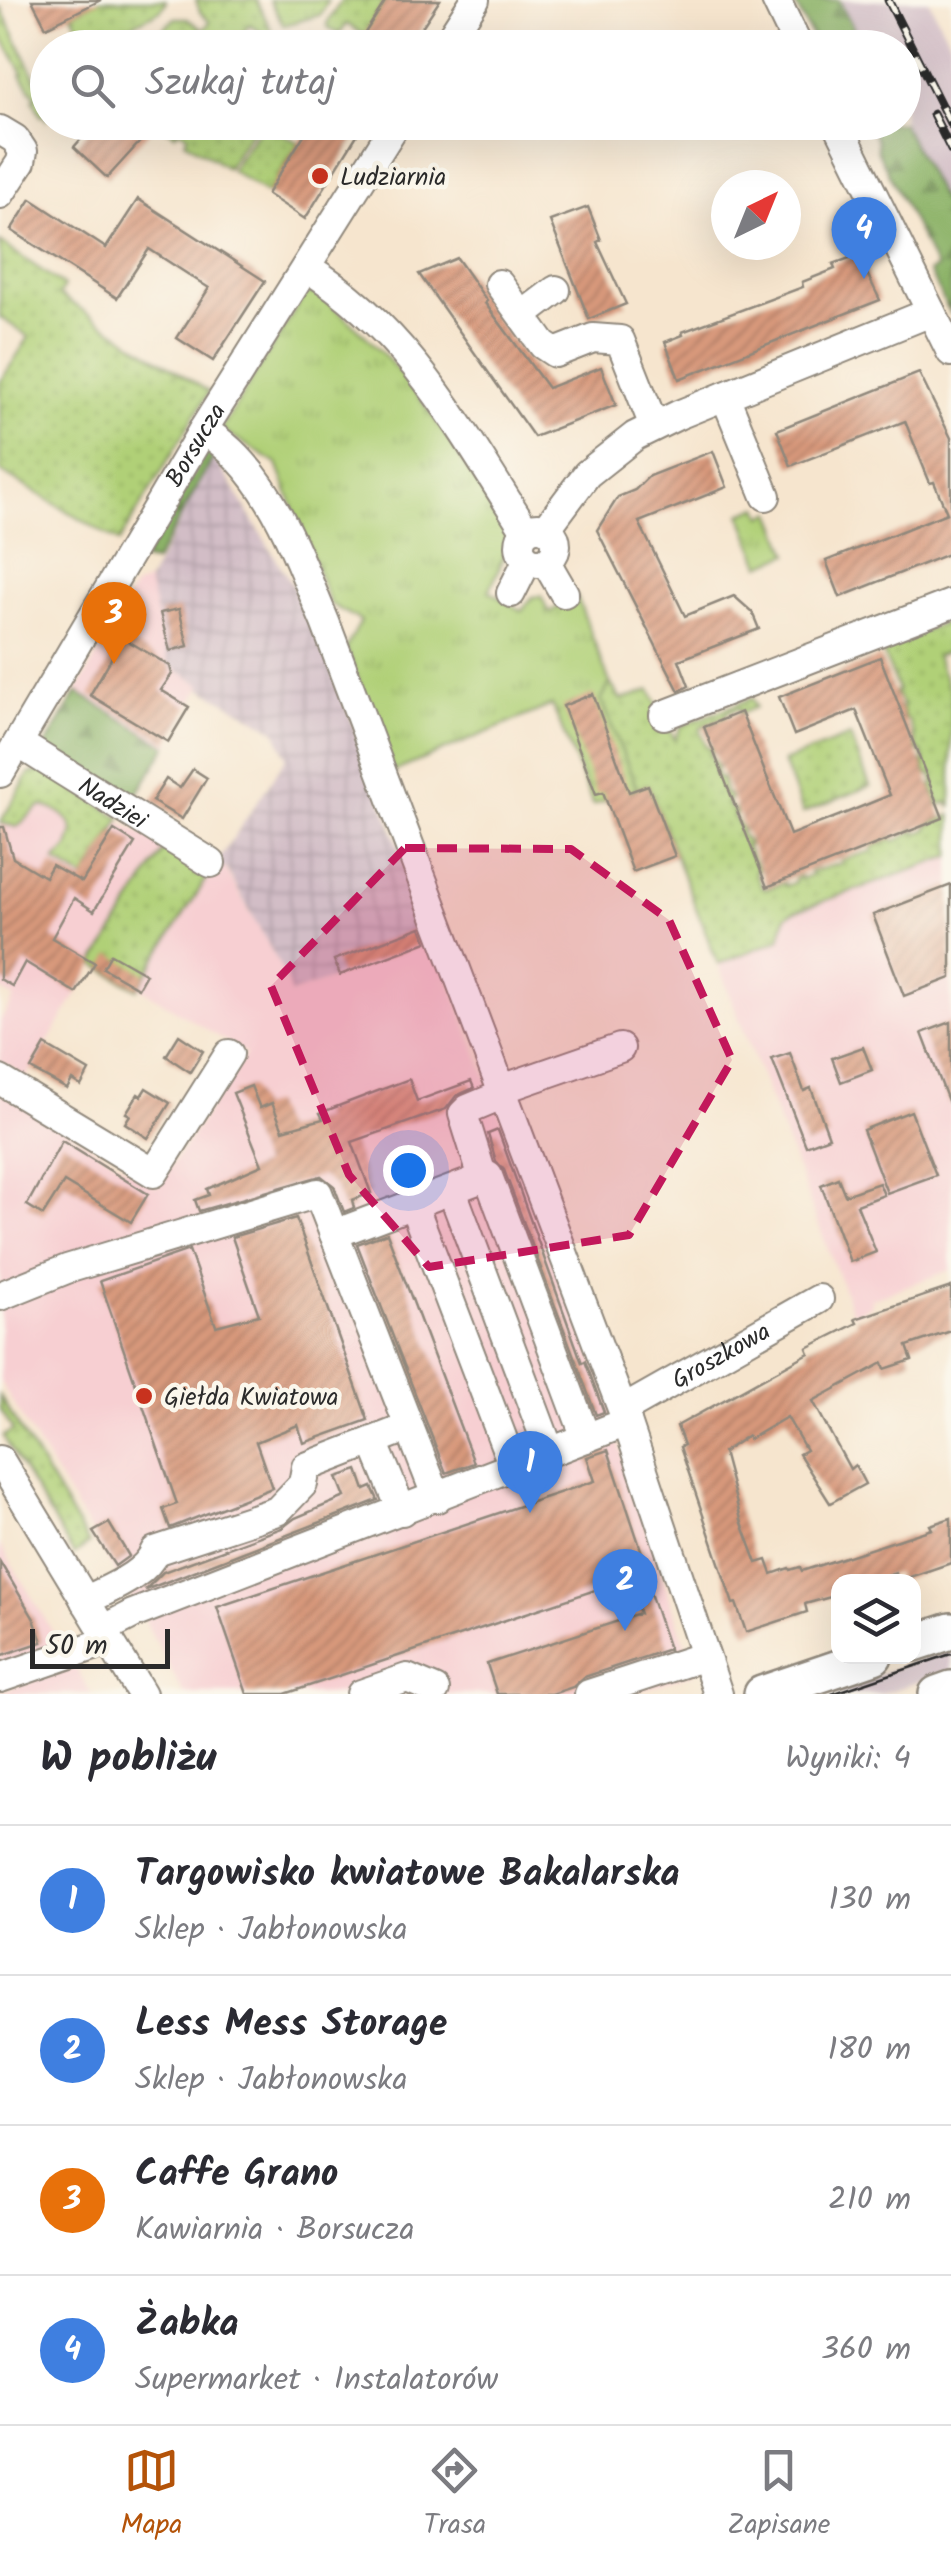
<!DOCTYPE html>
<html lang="pl">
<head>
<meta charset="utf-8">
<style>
  body { margin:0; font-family:Kalam,sans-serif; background:#f7f7f7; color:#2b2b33 }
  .controls { position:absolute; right:30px; bottom:30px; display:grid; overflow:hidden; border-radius:20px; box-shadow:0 10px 40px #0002 }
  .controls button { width:90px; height:90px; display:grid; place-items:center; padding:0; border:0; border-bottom:2px solid #e1e1e2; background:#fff; color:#2b2b33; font:50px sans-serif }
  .compass { position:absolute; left:711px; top:170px; width:90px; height:90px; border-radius:50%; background:#fff; box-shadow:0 10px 40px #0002; rotate:43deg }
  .scale { position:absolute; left:30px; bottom:25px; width:140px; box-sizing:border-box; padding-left:10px; border:5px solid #2b2b2b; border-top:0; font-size:28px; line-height:35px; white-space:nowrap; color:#2b2b2b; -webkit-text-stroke:8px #fbf7ec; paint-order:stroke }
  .you { position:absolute; left:408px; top:1170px; width:35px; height:35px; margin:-25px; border:8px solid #fff; border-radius:50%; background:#1a73e8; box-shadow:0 0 0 15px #1a73e833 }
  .badge { display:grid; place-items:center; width:65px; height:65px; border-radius:50%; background:#b45309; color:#fff; font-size:32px; font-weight:700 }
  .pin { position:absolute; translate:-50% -82px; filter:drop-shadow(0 2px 5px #0008) }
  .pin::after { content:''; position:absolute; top:52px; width:35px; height:30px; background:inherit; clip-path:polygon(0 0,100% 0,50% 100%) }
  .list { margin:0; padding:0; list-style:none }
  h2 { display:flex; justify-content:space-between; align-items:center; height:130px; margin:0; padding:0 40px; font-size:42px }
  h2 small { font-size:32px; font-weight:400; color:#7c7c81 }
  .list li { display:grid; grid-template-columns:65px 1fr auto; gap:30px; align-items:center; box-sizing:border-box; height:150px; padding:0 40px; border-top:2px solid #e1e1e2 }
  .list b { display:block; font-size:38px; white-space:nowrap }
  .list p { margin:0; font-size:32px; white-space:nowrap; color:#7c7c81 }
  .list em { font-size:32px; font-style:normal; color:#7c7c81 }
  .icon { flex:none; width:55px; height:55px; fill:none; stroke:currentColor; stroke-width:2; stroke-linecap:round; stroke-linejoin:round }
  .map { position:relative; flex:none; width:951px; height:1694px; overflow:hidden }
  .search { position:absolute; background:#fff; box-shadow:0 10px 40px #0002; left:30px; right:30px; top:30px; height:110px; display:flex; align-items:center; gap:25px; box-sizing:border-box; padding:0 35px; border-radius:55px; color:#7c7c81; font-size:38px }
  .sheet { height:730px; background:#fff }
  nav { display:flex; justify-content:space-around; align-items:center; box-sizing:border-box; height:140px; border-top:2px solid #e1e1e2; background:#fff; font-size:28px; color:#7c7c81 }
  nav a { display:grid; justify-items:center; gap:5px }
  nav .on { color:#b45309 }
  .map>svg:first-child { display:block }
  .built { fill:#f7cfd2 }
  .industrial { fill:url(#industrial-grid) }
  .railway { fill:#d2bdc6 }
  .grass { fill:url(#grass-dots); stroke:#6e7e51; stroke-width:2.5 }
  .forest { fill:url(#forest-firs); stroke:#5c6e4a; stroke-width:2.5 }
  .park { fill:url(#park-tufts); stroke:#6e7e51; stroke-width:2.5 }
  .building { fill:url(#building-hatch) }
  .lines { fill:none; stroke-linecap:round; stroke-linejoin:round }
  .minor-casing { stroke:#90887c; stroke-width:32 }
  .major-casing { stroke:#90887c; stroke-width:40 }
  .minor { stroke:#fff; stroke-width:28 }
  .major { stroke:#fff; stroke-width:35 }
  .tram { stroke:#2b2b2b; stroke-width:2.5 }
  .rail-casing { stroke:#2b2b2b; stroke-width:9 }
  .rail { stroke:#fbf7ec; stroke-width:5; stroke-dasharray:15; stroke-linecap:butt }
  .marked { fill:#c2185b; fill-opacity:0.2; stroke:#c2185b; stroke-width:8; stroke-dasharray:20 12; stroke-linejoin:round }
  .poi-dot { fill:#c8321e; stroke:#fbf7ec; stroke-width:4 }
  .labels { text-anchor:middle; stroke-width:9; stroke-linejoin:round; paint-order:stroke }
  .poi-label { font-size:25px; fill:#2b2b2b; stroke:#fbf7ec; text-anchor:start }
  .street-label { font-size:25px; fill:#2b2b2b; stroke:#fbf7ec }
</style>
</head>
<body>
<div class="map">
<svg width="951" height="1694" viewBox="0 0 951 1694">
  <defs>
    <pattern id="industrial-grid" width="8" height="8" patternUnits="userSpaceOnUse" patternTransform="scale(2.5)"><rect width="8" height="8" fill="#d2bdc6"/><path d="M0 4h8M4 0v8" fill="none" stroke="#b4a3aa"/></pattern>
    <pattern id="grass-dots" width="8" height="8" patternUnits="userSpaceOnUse" patternTransform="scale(2.5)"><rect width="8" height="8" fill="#b0d077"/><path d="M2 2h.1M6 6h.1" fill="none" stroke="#98b367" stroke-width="1.8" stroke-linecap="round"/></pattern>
    <pattern id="forest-firs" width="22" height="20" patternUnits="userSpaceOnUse" patternTransform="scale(2.5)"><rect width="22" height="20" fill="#8cb268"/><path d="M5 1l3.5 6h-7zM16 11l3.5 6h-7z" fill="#739156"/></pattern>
    <pattern id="park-tufts" width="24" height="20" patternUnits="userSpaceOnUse" patternTransform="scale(2.5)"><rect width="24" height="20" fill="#b0d077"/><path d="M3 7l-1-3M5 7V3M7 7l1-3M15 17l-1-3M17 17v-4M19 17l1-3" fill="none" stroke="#98b367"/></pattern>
    <pattern id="building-hatch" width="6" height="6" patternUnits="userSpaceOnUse" patternTransform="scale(2.5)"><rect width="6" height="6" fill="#d8997c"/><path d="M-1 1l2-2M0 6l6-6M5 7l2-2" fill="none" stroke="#af7d66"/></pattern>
  </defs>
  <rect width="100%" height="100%" fill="#fbf7ec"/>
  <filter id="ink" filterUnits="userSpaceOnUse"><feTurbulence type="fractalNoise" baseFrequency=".01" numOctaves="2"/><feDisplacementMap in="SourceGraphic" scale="20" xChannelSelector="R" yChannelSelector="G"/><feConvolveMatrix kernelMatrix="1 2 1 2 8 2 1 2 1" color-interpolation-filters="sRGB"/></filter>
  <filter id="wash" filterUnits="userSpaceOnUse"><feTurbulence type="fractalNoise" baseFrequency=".0048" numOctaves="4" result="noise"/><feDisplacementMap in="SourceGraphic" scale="40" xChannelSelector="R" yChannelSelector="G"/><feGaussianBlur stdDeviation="2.25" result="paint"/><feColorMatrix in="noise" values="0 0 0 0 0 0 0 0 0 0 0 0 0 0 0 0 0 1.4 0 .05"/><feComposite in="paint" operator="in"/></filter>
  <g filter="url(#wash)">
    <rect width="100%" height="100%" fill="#f6e5ce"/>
    <!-- built -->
    <g class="built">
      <polygon points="148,581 169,665 202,685 167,746 77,692 134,587"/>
      <polygon points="29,774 166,846 23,1083 17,1071 0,1061 0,1021 14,998 0,989 0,823"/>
      <polygon points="951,853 951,1270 870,1299 872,1305 853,1314 718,964 780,939 788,909"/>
      <polygon points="225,868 284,973 292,994 434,939 613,1413 608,1440 618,1442 695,1673 631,1694 184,1694 143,1618 0,1382 0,1090 157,1187 246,1054 139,987 210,873"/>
      <polygon points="0,1544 61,1646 0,1666"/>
      <polygon points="75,1667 92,1694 0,1694 0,1692"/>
    </g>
    <!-- industrial -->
    <polygon class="industrial" points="214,456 314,621 434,939 291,994 284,973 226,868 210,873 287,757 275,730 201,688 202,685 169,665 148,581"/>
    <!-- railway -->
    <g class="railway">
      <polygon points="839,0 929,0 951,45 951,218 902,123 904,48 863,47"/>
      <polygon points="951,1649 951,1671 881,1694 819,1694"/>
    </g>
    <!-- grass -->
    <g class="grass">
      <polygon points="99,0 165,0 166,2 161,10 108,37 92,33 85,38 72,14"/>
      <polygon points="196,0 256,0 280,47 265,47 269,39 250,24 242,35 248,39 245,44 250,47 190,47 177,35 165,47 144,47 175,18 187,18 203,30 210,22 200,12"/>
      <polygon points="342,0 386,0 364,35 347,24 339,34 328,27 327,23"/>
      <polygon points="0,6 47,101 47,121 44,115 41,116 33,100 36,98 21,75 23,73 0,34"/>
      <polygon points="158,123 257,123 227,168 185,141 188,135 178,129 175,134"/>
      <polygon points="263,123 299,143 267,194 231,170"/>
      <polygon points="0,242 64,286 59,295 209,392 119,542 0,471 0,382 29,337 0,317"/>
      <polygon points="951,620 951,650 936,656 951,693 951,808 948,802 939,805 931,786 935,784 931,774 927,775 922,762 925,760 921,751 918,751 909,720 906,720 901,707 903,706 895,692 898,690 881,648"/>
      <polygon points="610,683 621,700 650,690 675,740 681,726 752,698 756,707 742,713 739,708 726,713 726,716 702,726 700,731 707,748 710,747 712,752 709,754 718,767 715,769 719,779 722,778 725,794 728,794 730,799 727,801 731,810 734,809 736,814 733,816 743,830 740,832 749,845 746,847 758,869 755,871 762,887 767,889 784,883 786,886 795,882 795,878 800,876 801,879 811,875 810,872 842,863 841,860 873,851 872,847 893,839 895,842 916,830 918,833 928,829 927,826 951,815 951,856 793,912 786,916 780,939 718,964 648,785 637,789 601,700"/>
      <polygon points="850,736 870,786 803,813 783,762"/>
      <path d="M 43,769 L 121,818 L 85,879 L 55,861 L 68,847 L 73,831 C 69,816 56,808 40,806 L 17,827 L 0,823 L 29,774 Z"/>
      <polygon points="166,846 210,873 137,989 94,964"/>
      <polygon points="0,1396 89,1544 74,1555 3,1436 13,1430 0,1408"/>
    </g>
    <!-- forest -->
    <g class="forest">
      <polygon points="793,0 839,0 863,47 817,47"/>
      <polygon points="868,123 902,123 951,218 951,315 929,272 936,268 877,150 877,141"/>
      <polygon points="207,451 214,456 155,562 143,560"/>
      <polygon points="77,692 167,746 130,806 43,750"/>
    </g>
    <!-- park -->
    <g class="park">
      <polygon points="269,0 328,0 321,15 284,25"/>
      <path d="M 315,293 C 384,343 425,402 471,473 C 481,489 498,507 504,525 C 511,545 498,573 489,591 L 522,611 L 532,597 L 541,596 L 549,612 L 577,597 L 610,683 L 601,700 L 637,789 L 593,805 L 552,705 L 393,772 L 346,648 L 361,621 L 330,604 L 277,464 L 221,429 L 305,294 Z"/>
      <polygon points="759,507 763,516 772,512 789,554 761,565 741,514"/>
    </g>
    <g id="blocks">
      <!-- building -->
      <g class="building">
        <polygon points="32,0 101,0 46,27"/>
        <polygon points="386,0 440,0 408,48 380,48 363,36"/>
        <polygon points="96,122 158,122 107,178 74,147"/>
        <polygon points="312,122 365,122 305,219 267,194"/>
        <polygon points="31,199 106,248 138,199 265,281 213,361 177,338 209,288 149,249 117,298 11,230"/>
        <polygon points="588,207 601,240 597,242 626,304 589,319 550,221"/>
        <polygon points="858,255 880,300 679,379 665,342 683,335 682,332 803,287 802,282 835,269 833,264"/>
        <polygon points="457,258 487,301 485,303 548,388 601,367 616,405 534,437 419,274"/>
        <polygon points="919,373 951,438 951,553 840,597 826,561 947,513 934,482 930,483 905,421 791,466 777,430"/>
        <polygon points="713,451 727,487 639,522 685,616 734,596 752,612 759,629 679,660 689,686 679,691 597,530 618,497 635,490 649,476"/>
        <polygon points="179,609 188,646 170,651 160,613"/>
        <polygon points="123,638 170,666 172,674 161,690 189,707 168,742 90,695"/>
        <polygon points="880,657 943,818 767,887 704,727 741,712 790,835 851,811 890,795 856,710 794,735 779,697"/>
        <polygon points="593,694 629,792 648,785 675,856 633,872 603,792 596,794 563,706"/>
        <polygon points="193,769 207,778 182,819 152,801 166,779 180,788"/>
        <polygon points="0,827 4,827 13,858 45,877 52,865 82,882 114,830 135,843 94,911 74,898 52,938 95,963 76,993 25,962 12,986 0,979"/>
        <polygon points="951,885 951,978 904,996 873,915"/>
        <polygon points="421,927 427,942 340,975 334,960"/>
        <polygon points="111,954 146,974 138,988 103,968"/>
        <polygon points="951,1022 951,1106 950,1106 922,1033"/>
        <polygon points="179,1035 203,1051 190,1072 166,1056"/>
        <polygon points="45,1045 89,1071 81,1086 72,1080 67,1089 31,1069"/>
        <polygon points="863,1047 872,1070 841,1082 832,1058"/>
        <polygon points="790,1053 804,1091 811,1088 829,1137 806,1146 772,1059"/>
        <polygon points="409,1079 417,1101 471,1081 474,1088 456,1096 446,1109 352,1142 371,1193 352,1200 354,1208 344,1212 334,1186 321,1176 199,1211 195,1200 209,1195 207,1189 262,1165 233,1093 251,1086 260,1108 272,1103 283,1130 323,1119 320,1113"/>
        <polygon points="146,1088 170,1103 148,1138 125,1123 130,1115 126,1113 138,1094 141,1096"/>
        <polygon points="911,1111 936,1175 887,1193 863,1130"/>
        <polygon points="498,1130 582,1363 585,1361 604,1412 596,1415 504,1170 496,1161 488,1134"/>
        <polygon points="62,1141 148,1194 131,1222 64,1182 43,1215 27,1205"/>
        <polygon points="838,1178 845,1195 879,1183 884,1195 857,1205 876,1252 850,1262 821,1185"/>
        <polygon points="296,1218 368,1420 304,1443 298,1425 256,1442 272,1488 170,1528 163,1509 177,1504 100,1281 189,1250 216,1326 259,1315 232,1237"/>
        <polygon points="387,1233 474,1463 446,1473 357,1244"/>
        <polygon points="951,1287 951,1331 907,1346 912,1360 885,1369 883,1363 813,1401 850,1469 855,1465 865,1484 830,1503 799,1454 806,1450 787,1417 749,1439 747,1436 723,1452 742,1523 757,1563 767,1560 772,1574 789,1568 790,1570 800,1567 802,1571 932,1529 930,1525 951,1518 951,1563 898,1581 895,1573 871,1582 838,1582 838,1595 805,1604 807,1612 746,1632 736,1603 733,1604 680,1447 684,1445 677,1426 809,1353 807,1348 857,1323 855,1319"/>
        <polygon points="608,1450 652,1583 647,1584 669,1649 584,1677 573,1687 552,1694 497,1694 487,1664 640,1614 628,1579 285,1694 247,1694 217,1607 595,1481 587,1457"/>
        <polygon points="358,1470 365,1490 372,1487 378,1500 145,1590 163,1572 282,1528 295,1518 345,1497 337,1477"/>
        <polygon points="109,1523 129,1556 115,1566 93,1532"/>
        <polygon points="0,1562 34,1619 42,1642 0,1656"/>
      </g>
    </g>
  </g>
  <g filter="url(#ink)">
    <use href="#blocks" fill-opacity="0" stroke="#90887c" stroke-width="2.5"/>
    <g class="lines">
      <defs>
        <g id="minor">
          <polyline points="776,0 799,48"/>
          <polyline points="444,48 475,0"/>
          <polyline points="837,122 951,352"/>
          <polyline points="0,130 15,139 23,151 21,162 0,194"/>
          <path d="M 306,267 C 409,330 463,433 526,531"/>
          <polyline points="499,284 543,345 555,353 593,338 620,340 654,426"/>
          <polyline points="523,315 556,290"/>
          <polyline points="725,396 766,496"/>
          <path d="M 203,430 C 270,470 296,554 325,622 L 627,1422 L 718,1694"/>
          <circle cx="538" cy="545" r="18"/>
          <polyline points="546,529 587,474 635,436 678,415 931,312"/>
          <polyline points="546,562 564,593"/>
          <polyline points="511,593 527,561"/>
          <polyline points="664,715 951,604"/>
          <path id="s1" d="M 18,743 L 211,863"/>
          <path id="s2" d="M 0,773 L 203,430 L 397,122"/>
          <polyline points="0,1080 154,1173 229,1054"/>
          <polyline points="502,1089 620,1048"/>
          <polyline points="483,1178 463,1114 468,1109 504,1094"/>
          <polyline points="452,1191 550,1452"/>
          <polyline points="413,1204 513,1466"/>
          <polyline points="334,1234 488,1176 586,1438"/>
          <polyline points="0,1296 67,1269 318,1193 437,1498"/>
          <path id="s3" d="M 623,1410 L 819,1299"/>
          <polyline points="373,1441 402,1511"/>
          <polyline points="0,1460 142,1694"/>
          <path d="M 85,1601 C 107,1589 145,1576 155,1551 L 277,1511 L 303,1484 L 306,1467 L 409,1427"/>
          <polyline points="102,1630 133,1614 627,1422"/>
          <polyline points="0,1678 108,1641"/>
          <polyline points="361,1694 407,1678 435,1690"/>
          <polyline points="589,1694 705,1656"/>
        </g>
        <g id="major">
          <polyline points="914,1643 951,1631"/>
          <polyline points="762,1694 874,1656"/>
          <polyline points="937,1694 951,1689"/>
        </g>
      </defs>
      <!-- minor casing -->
      <use href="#minor" class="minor-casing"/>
      <!-- major casing -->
      <use href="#major" class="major-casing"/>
      <!-- minor -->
      <use href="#minor" class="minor"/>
      <!-- major -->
      <use href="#major" class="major"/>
      <!-- tram -->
      <polyline class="tram" points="832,1694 951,1654"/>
      <defs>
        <g id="rail">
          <polyline points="888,0 951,125"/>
          <polyline points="933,114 951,150"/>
        </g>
      </defs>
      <!-- rail casing -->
      <use href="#rail" class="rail-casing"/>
      <!-- rail -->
      <use href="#rail" class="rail"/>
    </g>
  </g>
  <!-- marked area -->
  <path class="marked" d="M 405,848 L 571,849 L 669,920 L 732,1060 L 629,1235 L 429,1267 L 349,1175 L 271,986 Z"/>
  <!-- markers -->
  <g class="poi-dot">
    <circle cx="320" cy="176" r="10"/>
    <circle cx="144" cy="1396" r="10"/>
  </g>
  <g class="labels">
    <!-- poi labels -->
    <g class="poi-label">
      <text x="340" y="185">Ludziarnia</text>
      <text x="164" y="1405">Giełda Kwiatowa</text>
    </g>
    <!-- street labels -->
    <g class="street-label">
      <text dy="9" stroke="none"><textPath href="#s2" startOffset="382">Borsucza</textPath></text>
      <text dy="9" stroke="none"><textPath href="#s1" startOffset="112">Nadziei</textPath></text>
      <text dy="9" stroke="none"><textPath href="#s3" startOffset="112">Groszkowa</textPath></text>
    </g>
  </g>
</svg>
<div class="controls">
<button><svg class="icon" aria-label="layers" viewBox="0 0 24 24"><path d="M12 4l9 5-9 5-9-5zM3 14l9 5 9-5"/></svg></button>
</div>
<svg class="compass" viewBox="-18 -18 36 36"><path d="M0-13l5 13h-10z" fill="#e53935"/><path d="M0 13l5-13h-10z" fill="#7c7c81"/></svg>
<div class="scale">50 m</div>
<div class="you"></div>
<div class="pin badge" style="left:530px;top:1513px;background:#3f7fe0">1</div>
<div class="pin badge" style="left:625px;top:1631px;background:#3f7fe0">2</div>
<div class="pin badge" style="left:114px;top:664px;background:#e8710a">3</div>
<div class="pin badge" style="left:864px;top:279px;background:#3f7fe0">4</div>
<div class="search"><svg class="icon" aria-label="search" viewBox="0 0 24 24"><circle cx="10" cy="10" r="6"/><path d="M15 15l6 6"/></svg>Szukaj tutaj</div>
</div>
<section class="sheet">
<h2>W pobliżu<small>Wyniki: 4</small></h2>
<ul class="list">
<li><span class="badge" style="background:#3f7fe0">1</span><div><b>Targowisko kwiatowe Bakalarska</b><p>Sklep · Jabłonowska</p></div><em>130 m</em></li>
<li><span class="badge" style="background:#3f7fe0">2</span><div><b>Less Mess Storage</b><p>Sklep · Jabłonowska</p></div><em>180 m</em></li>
<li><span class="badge" style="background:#e8710a">3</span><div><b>Caffe Grano</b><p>Kawiarnia · Borsucza</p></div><em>210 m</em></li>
<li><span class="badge" style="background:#3f7fe0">4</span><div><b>Żabka</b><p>Supermarket · Instalatorów</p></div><em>360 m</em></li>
</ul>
</section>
<nav>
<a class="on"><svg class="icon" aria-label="map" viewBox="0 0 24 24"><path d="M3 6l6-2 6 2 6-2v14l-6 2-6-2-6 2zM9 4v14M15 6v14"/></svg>Mapa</a>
<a><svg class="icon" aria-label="directions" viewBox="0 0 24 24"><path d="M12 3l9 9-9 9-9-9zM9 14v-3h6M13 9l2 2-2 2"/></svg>Trasa</a>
<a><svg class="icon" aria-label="saved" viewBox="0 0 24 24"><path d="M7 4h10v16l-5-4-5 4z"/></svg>Zapisane</a>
</nav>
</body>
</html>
